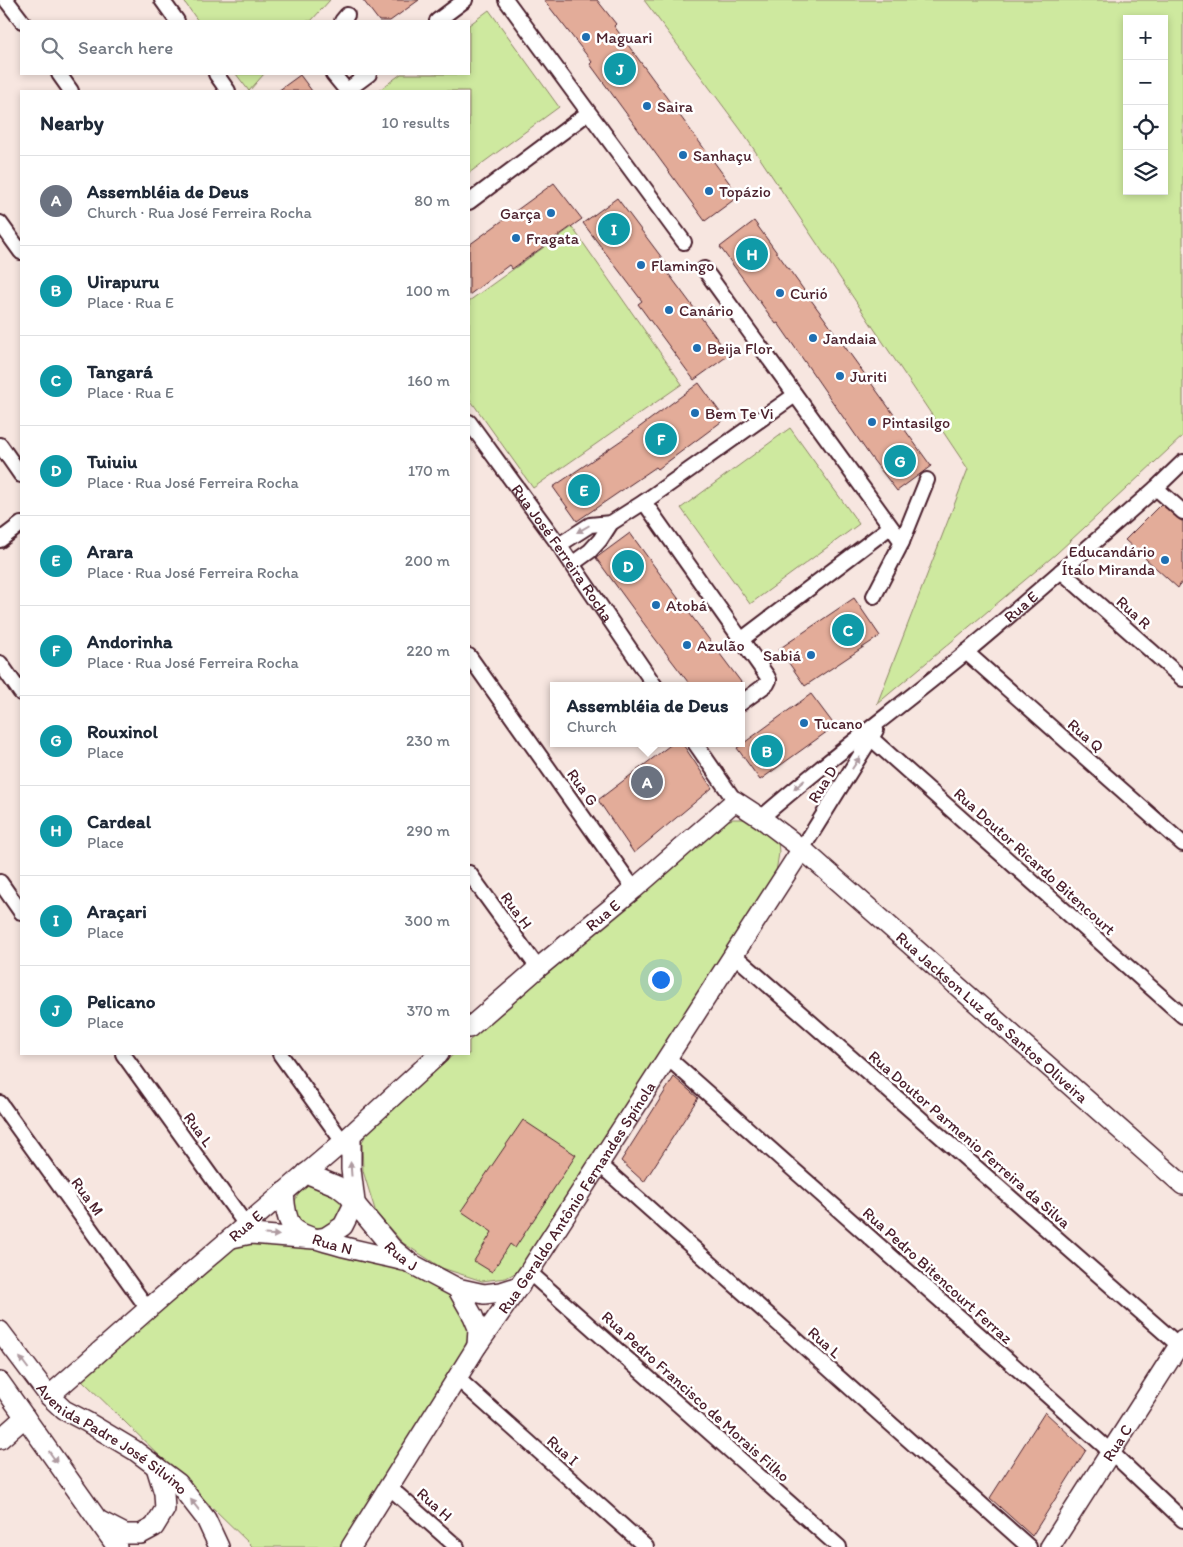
<!DOCTYPE html>
<html lang="en">
<head>
<meta charset="utf-8">
<style>
  body { margin:0; font-family:Itim,sans-serif; background:#f6f6f7; color:#1f2937 }
  .controls { position:absolute; right:15px; top:15px; display:grid; overflow:hidden; border-radius:0px; box-shadow:0 2px 8px #0003 }
  .controls button { width:45px; height:45px; display:grid; place-items:center; padding:0; border:0; border-bottom:1px solid #e0e1e3; background:#fff; color:#1f2937; font:25px sans-serif }
  .you { position:absolute; left:660px; top:979px; width:18px; height:18px; margin:-12px; border:4px solid #fff; border-radius:50%; background:#1a73e8; box-shadow:0 0 0 8px #1a73e833 }
  .badge { display:grid; place-items:center; width:32px; height:32px; border-radius:50%; background:#ea580c; color:#fff; font-size:16px; font-weight:700 }
  .pin { position:absolute; translate:-50% -50%; border:2px solid #fff; box-shadow:0 1px 5px #0006 }
  .popup { position:absolute; left:550px; top:682px; width:195px; height:65px; box-sizing:border-box; display:grid; place-content:center; border-radius:0px; background:#fff; filter:drop-shadow(0 1px 4px #0005); font-size:16px; white-space:nowrap; color:#747a83 }
  .popup b { font-size:19px; color:#1f2937 }
  .popup::after { content:''; position:absolute; left:50%; top:100%; margin-left:-10px; border:10px solid transparent; border-top-color:#fff }
  .list { margin:0; padding:0; list-style:none }
  h2 { display:flex; justify-content:space-between; align-items:center; height:65px; margin:0; padding:0 20px; font-size:21px }
  h2 small { font-size:16px; font-weight:400; color:#747a83 }
  .list li { display:grid; grid-template-columns:32px 1fr auto; gap:15px; align-items:center; box-sizing:border-box; height:90px; padding:0 20px; border-top:1px solid #e0e1e3 }
  .list b { display:block; font-size:19px; white-space:nowrap }
  .list p { margin:0; font-size:16px; white-space:nowrap; color:#747a83 }
  .list em { font-size:16px; font-style:normal; color:#747a83 }
  .icon { flex:none; width:28px; height:28px; fill:none; stroke:currentColor; stroke-width:2; stroke-linecap:round; stroke-linejoin:round }
  .map { position:relative; flex:none; width:1183px; height:1547px; overflow:hidden }
  .search { position:absolute; background:#fff; box-shadow:0 2px 8px #0003; left:20px; top:20px; width:450px; height:55px; display:flex; align-items:center; gap:12px; box-sizing:border-box; padding:0 18px; border-radius:0px; color:#747a83; font-size:19px }
  .panel { position:absolute; background:#fff; box-shadow:0 2px 8px #0003; left:20px; top:90px; width:450px; height:965px; border-radius:0px }
  .map>svg:first-child { display:block }
  .green { fill:#cee99f; stroke:#8c8465; fill-rule:evenodd }
  .building { fill:#e3ac99; stroke:#4a1f2b }
  .lines { fill:none; stroke-linecap:round; stroke-linejoin:round }
  .street-casing { stroke:#4a1f2b; stroke-width:18 }
  .secondary-casing { stroke:#4a1f2b; stroke-width:22 }
  .street { stroke:#fff; stroke-width:14 }
  .secondary { stroke:#fff; stroke-width:19 }
  .oneway { fill:#ae9aa0 }
  .poi-dot { fill:#1f6fb2; stroke:#fff; stroke-width:2 }
  .labels { text-anchor:middle; stroke-width:5; stroke-linejoin:round; paint-order:stroke }
  .poi-label { font-size:16px; fill:#4a1f2b; stroke:#fff; text-anchor:start }
  .street-label { font-size:16px; fill:#4a1f2b; stroke:#fff }
</style>
</head>
<body>
<div class="map">
<svg width="1183" height="1547" viewBox="0 0 1183 1547">
  <rect width="100%" height="100%" fill="#f7e6e0"/>
  <filter id="ink" filterUnits="userSpaceOnUse"><feTurbulence type="fractalNoise" baseFrequency=".02" numOctaves="2"/><feDisplacementMap in="SourceGraphic" scale="10" xChannelSelector="R" yChannelSelector="G"/><feConvolveMatrix kernelMatrix="1 2 1 2 8 2 1 2 1" color-interpolation-filters="sRGB"/></filter>
  <g filter="url(#ink)">
    <!-- green -->
    <g class="green">
      <polygon points="183,0 330,0 311,21 198,21"/>
      <path d="M 644,0 L 1183,0 L 1183,436 L 1056,554 L 877,704 L 968,469 L 741,130 ZM 1127,19 L 1164,19 L 1164,191 L 1127,191 Z"/>
      <polygon points="489,10 559,107 469,173 469,91 378,91 401,74 469,74 469,25"/>
      <polygon points="236,74 264,74 249,91"/>
      <polygon points="572,227 682,384 533,488 469,398 469,301"/>
      <polygon points="790,428 859,524 750,604 681,508"/>
      <polygon points="733,819 749,819 778,840 779,853 776,872 759,902 678,1024 534,1254 524,1268 506,1278 482,1281 442,1268 403,1243 376,1213 363,1171 362,1142 370,1127 454,1054 469,1054 469,1041 724,822"/>
      <path d="M 316,1182 L 343,1201 L 343,1210 L 340,1219 L 317,1231 C 312,1228 304,1226 300,1222 C 286,1206 299,1187 316,1182 Z"/>
      <polygon points="248,1242 281,1243 343,1252 383,1262 427,1281 453,1294 470,1327 467,1341 450,1377 340,1547 253,1547 82,1380 231,1249"/>
    </g>
    <!-- building -->
    <g class="building">
      <polygon points="363,0 419,0 390,21 379,21"/>
      <polygon points="544,0 597,0 616,24 614,26 739,196 705,221 590,64 592,62"/>
      <polygon points="300,75 312,91 278,91"/>
      <polygon points="554,183 582,219 512,269 509,265 469,295 469,245"/>
      <polygon points="617,198 671,270 668,273 729,355 694,380 638,304 642,301 583,223"/>
      <polygon points="754,221 931,466 897,491 870,456 778,323 776,324 720,247"/>
      <polygon points="699,383 725,419 658,469 656,467 577,521 553,487 629,435"/>
      <polygon points="1161,504 1183,522 1183,580 1178,588 1125,540"/>
      <polygon points="630,533 660,574 744,686 691,686 653,636 596,558"/>
      <polygon points="854,598 880,636 805,686 779,649"/>
      <polygon points="811,694 835,726 760,780 737,748"/>
      <polygon points="673,743 682,743 712,788 634,853 598,800"/>
      <polygon points="674,1077 698,1098 644,1182 621,1161"/>
      <polygon points="523,1120 576,1155 515,1248 510,1244 492,1272 474,1261 492,1232 461,1211"/>
      <polygon points="1045,1412 1086,1450 1032,1536 990,1498"/>
    </g>
    <g class="lines">
      <defs>
        <g id="street">
          <polyline points="6,0 22,21"/>
          <polyline points="162,0 177,21"/>
          <polyline points="506,0 684,242"/>
          <polyline points="342,21 347,15"/>
          <polyline points="437,21 465,0"/>
          <polyline points="59,74 71,91"/>
          <polyline points="216,74 228,91"/>
          <polyline points="333,74 347,91"/>
          <polyline points="346,91 369,74"/>
          <polyline points="469,202 588,113"/>
          <polyline points="0,223 21,252"/>
          <polyline points="704,269 902,542"/>
          <path id="s1" d="M 469,422 L 559,545 L 655,686"/>
          <polyline points="0,445 21,475"/>
          <polyline points="1156,488 1183,512"/>
          <polyline points="644,502 767,676 769,680 767,684 741,703"/>
          <polyline points="0,540 21,524"/>
          <polyline points="559,545 590,525 611,523"/>
          <polyline points="572,564 590,551 600,540 611,523 644,502 795,395"/>
          <polyline points="1061,571 1183,679"/>
          <polyline points="874,596 902,542 927,480"/>
          <polyline points="741,640 890,527"/>
          <polyline points="966,652 1183,844"/>
          <polyline points="469,656 634,889"/>
          <polyline points="0,663 21,693"/>
          <polyline points="864,732 1183,1016"/>
          <polyline points="695,743 735,801"/>
          <path id="s2" d="M 761,818 C 827,760 897,709 964,654 C 1029,600 1092,544 1156,488 L 1183,462"/>
          <polyline points="802,849 876,730"/>
          <polyline points="469,873 538,968"/>
          <polyline points="0,882 21,912"/>
          <polyline points="734,955 1183,1349"/>
          <polyline points="123,1054 246,1225"/>
          <polyline points="280,1054 343,1142"/>
          <polyline points="668,1058 1111,1452 1183,1520"/>
          <polyline points="0,1103 148,1309"/>
          <polyline points="598,1163 1029,1547"/>
          <polyline points="529,1272 839,1547"/>
          <polyline points="457,1378 646,1547"/>
          <polyline points="389,1487 457,1547"/>
        </g>
        <g id="secondary">
          <path id="s3" d="M 469,1028 L 538,968 L 634,889 L 735,801 L 761,818 L 802,849 L 1183,1185"/>
          <path id="s4" d="M 306,1173 L 337,1186 L 347,1194 L 392,1248 L 410,1263 L 457,1288 L 484,1294 L 501,1292 L 520,1286"/>
          <path id="s5" d="M 284,1192 C 285,1203 285,1215 291,1225 C 301,1241 383,1255 404,1261"/>
          <polyline points="232,1238 251,1234 314,1239 326,1237 343,1226 355,1202 351,1169 351,1135"/>
          <polyline points="457,1288 473,1316 478,1328 477,1346"/>
          <path id="s6" d="M 0,1331 L 49,1396 L 64,1410 L 87,1422 L 134,1450 L 178,1483 L 206,1519 L 219,1547"/>
          <polyline points="0,1382 117,1547"/>
          <path id="s7" d="M 49,1396 L 148,1309 L 343,1142 L 439,1054"/>
          <polyline points="0,1439 25,1417"/>
          <polyline points="100,1521 125,1534 141,1534 154,1527 165,1509 164,1493 156,1467"/>
          <path id="s8" d="M 351,1547 L 477,1346 L 529,1272 L 802,849"/>
          <path id="s9" d="M 1050,1547 L 1183,1339"/>
        </g>
      </defs>
      <!-- street casing -->
      <use href="#street" class="street-casing"/>
      <!-- secondary casing -->
      <use href="#secondary" class="secondary-casing"/>
      <!-- street -->
      <use href="#street" class="street"/>
      <!-- secondary -->
      <use href="#secondary" class="secondary"/>
    </g>
    <!-- one-way arrows -->
    <defs><path id="oneway-solid" d="M-6-.8H1V-3.2L6.5 0L1 3.2V.8H-6Z" transform="scale(1.25)"/></defs>
    <g class="oneway">
      <use href="#oneway-solid" transform="translate(583 529) rotate(150)"/>
      <use href="#oneway-solid" transform="translate(856 763) rotate(-57)"/>
      <use href="#oneway-solid" transform="translate(799 785) rotate(139)"/>
      <use href="#oneway-solid" transform="translate(351 1169) rotate(-94)"/>
      <use href="#oneway-solid" transform="translate(272 1235) rotate(4)"/>
      <use href="#oneway-solid" transform="translate(24 1363) rotate(-127)"/>
      <use href="#oneway-solid" transform="translate(53 1457) rotate(55)"/>
      <use href="#oneway-solid" transform="translate(195 1505) rotate(-128)"/>
    </g>
  </g>
  <!-- markers -->
  <g class="poi-dot">
    <circle cx="586" cy="37" r="5"/>
    <circle cx="647" cy="106" r="5"/>
    <circle cx="683" cy="155" r="5"/>
    <circle cx="709" cy="191" r="5"/>
    <circle cx="551" cy="213" r="5"/>
    <circle cx="516" cy="238" r="5"/>
    <circle cx="641" cy="265" r="5"/>
    <circle cx="780" cy="293" r="5"/>
    <circle cx="669" cy="310" r="5"/>
    <circle cx="813" cy="338" r="5"/>
    <circle cx="697" cy="348" r="5"/>
    <circle cx="840" cy="376" r="5"/>
    <circle cx="695" cy="413" r="5"/>
    <circle cx="872" cy="422" r="5"/>
    <circle cx="1165" cy="560" r="5"/>
    <circle cx="656" cy="605" r="5"/>
    <circle cx="687" cy="645" r="5"/>
    <circle cx="811" cy="655" r="5"/>
    <circle cx="804" cy="723" r="5"/>
  </g>
  <g class="labels">
    <!-- poi labels -->
    <g class="poi-label">
      <text x="596" y="43">Maguari</text>
      <text x="657" y="112">Saira</text>
      <text x="693" y="161">Sanhaçu</text>
      <text x="719" y="197">Topázio</text>
      <text x="541" y="219" text-anchor="end">Garça</text>
      <text x="526" y="244">Fragata</text>
      <text x="651" y="271">Flamingo</text>
      <text x="790" y="299">Curió</text>
      <text x="679" y="316">Canário</text>
      <text x="823" y="344">Jandaia</text>
      <text x="707" y="354">Beija Flor</text>
      <text x="850" y="382">Juriti</text>
      <text x="705" y="419">Bem Te Vi</text>
      <text x="882" y="428">Pintasilgo</text>
      <text x="1155" y="557" text-anchor="end">Educandário<tspan x="1155" dy="18">Ítalo Miranda</tspan></text>
      <text x="666" y="611">Atobá</text>
      <text x="697" y="651">Azulão</text>
      <text x="801" y="661" text-anchor="end">Sabiá</text>
      <text x="814" y="729">Tucano</text>
    </g>
    <!-- street labels -->
    <g class="street-label">
      <text dy="6" stroke="none"><textPath href="#s1" startOffset="161">Rua José Ferreira Rocha</textPath></text>
      <text dy="6" stroke="none"><textPath href="#s2" startOffset="335">Rua E</textPath></text>
      <text transform="translate(1134 612) rotate(42)" y="6">Rua R</text>
      <text transform="translate(1086 735) rotate(41)" y="6">Rua Q</text>
      <text transform="translate(822 784) rotate(-58)" y="6">Rua D</text>
      <text transform="translate(583 787) rotate(55)" y="6">Rua G</text>
      <text transform="translate(1035 861) rotate(42)" y="6">Rua Doutor Ricardo Bitencourt</text>
      <text transform="translate(517 910) rotate(54)" y="6">Rua H</text>
      <text dy="6" stroke="none"><textPath href="#s3" startOffset="175">Rua E</textPath></text>
      <text dy="6" stroke="none"><textPath href="#s3" startOffset="686">Rua Jackson Luz dos Santos Oliveira</textPath></text>
      <text transform="translate(199 1129) rotate(54)" y="6">Rua L</text>
      <text transform="translate(970 1139) rotate(41)" y="6">Rua Doutor Parmenio Ferreira da Silva</text>
      <text transform="translate(88 1196) rotate(54)" y="6">Rua M</text>
      <text dy="6" stroke="none"><textPath href="#s8" startOffset="416">Rua Geraldo Antônio Fernandes Spínola</textPath></text>
      <text dy="6" stroke="none"><textPath href="#s7" startOffset="260">Rua E</textPath></text>
      <text dy="6" stroke="none"><textPath href="#s5" startOffset="80">Rua N</textPath></text>
      <text dy="6" stroke="none"><textPath href="#s4" startOffset="129">Rua J</textPath></text>
      <text transform="translate(938 1275) rotate(42)" y="6">Rua Pedro Bitencourt Ferraz</text>
      <text transform="translate(825 1342) rotate(42)" y="6">Rua L</text>
      <text transform="translate(696 1396) rotate(42)" y="6">Rua Pedro Francisco de Morais Filho</text>
      <text dy="6" stroke="none"><textPath href="#s6" startOffset="158">Avenida Padre José Silvino</textPath></text>
      <text dy="6" stroke="none"><textPath href="#s9" startOffset="124">Rua C</textPath></text>
      <text transform="translate(563 1450) rotate(42)" y="6">Rua I</text>
      <text transform="translate(435 1504) rotate(42)" y="6">Rua H</text>
    </g>
  </g>
</svg>
<div class="controls">
<button>+</button>
<button>−</button>
<button><svg class="icon" aria-label="locate" viewBox="0 0 24 24"><circle cx="12" cy="12" r="6"/><path d="M12 2v4M12 18v4M2 12h4M18 12h4"/></svg></button>
<button><svg class="icon" aria-label="layers" viewBox="0 0 24 24"><path d="M12 4l9 5-9 5-9-5zM3 14l9 5 9-5"/></svg></button>
</div>
<div class="you"></div>
<div class="pin badge" style="left:647px;top:782px;background:#6b7280">A</div>
<div class="popup"><b>Assembléia de Deus</b>Church</div>
<div class="pin badge" style="left:767px;top:751px;background:#0f9aa8">B</div>
<div class="pin badge" style="left:848px;top:630px;background:#0f9aa8">C</div>
<div class="pin badge" style="left:628px;top:566px;background:#0f9aa8">D</div>
<div class="pin badge" style="left:584px;top:490px;background:#0f9aa8">E</div>
<div class="pin badge" style="left:661px;top:439px;background:#0f9aa8">F</div>
<div class="pin badge" style="left:900px;top:461px;background:#0f9aa8">G</div>
<div class="pin badge" style="left:752px;top:254px;background:#0f9aa8">H</div>
<div class="pin badge" style="left:614px;top:229px;background:#0f9aa8">I</div>
<div class="pin badge" style="left:620px;top:69px;background:#0f9aa8">J</div>
<div class="search"><svg class="icon" aria-label="search" viewBox="0 0 24 24"><circle cx="10" cy="10" r="6"/><path d="M15 15l6 6"/></svg>Search here</div>
<section class="panel">
<h2>Nearby<small>10 results</small></h2>
<ul class="list">
<li><span class="badge" style="background:#6b7280">A</span><div><b>Assembléia de Deus</b><p>Church · Rua José Ferreira Rocha</p></div><em>80 m</em></li>
<li><span class="badge" style="background:#0f9aa8">B</span><div><b>Uirapuru</b><p>Place · Rua E</p></div><em>100 m</em></li>
<li><span class="badge" style="background:#0f9aa8">C</span><div><b>Tangará</b><p>Place · Rua E</p></div><em>160 m</em></li>
<li><span class="badge" style="background:#0f9aa8">D</span><div><b>Tuiuiu</b><p>Place · Rua José Ferreira Rocha</p></div><em>170 m</em></li>
<li><span class="badge" style="background:#0f9aa8">E</span><div><b>Arara</b><p>Place · Rua José Ferreira Rocha</p></div><em>200 m</em></li>
<li><span class="badge" style="background:#0f9aa8">F</span><div><b>Andorinha</b><p>Place · Rua José Ferreira Rocha</p></div><em>220 m</em></li>
<li><span class="badge" style="background:#0f9aa8">G</span><div><b>Rouxinol</b><p>Place</p></div><em>230 m</em></li>
<li><span class="badge" style="background:#0f9aa8">H</span><div><b>Cardeal</b><p>Place</p></div><em>290 m</em></li>
<li><span class="badge" style="background:#0f9aa8">I</span><div><b>Araçari</b><p>Place</p></div><em>300 m</em></li>
<li><span class="badge" style="background:#0f9aa8">J</span><div><b>Pelicano</b><p>Place</p></div><em>370 m</em></li>
</ul>
</section>
</div>
</body>
</html>
